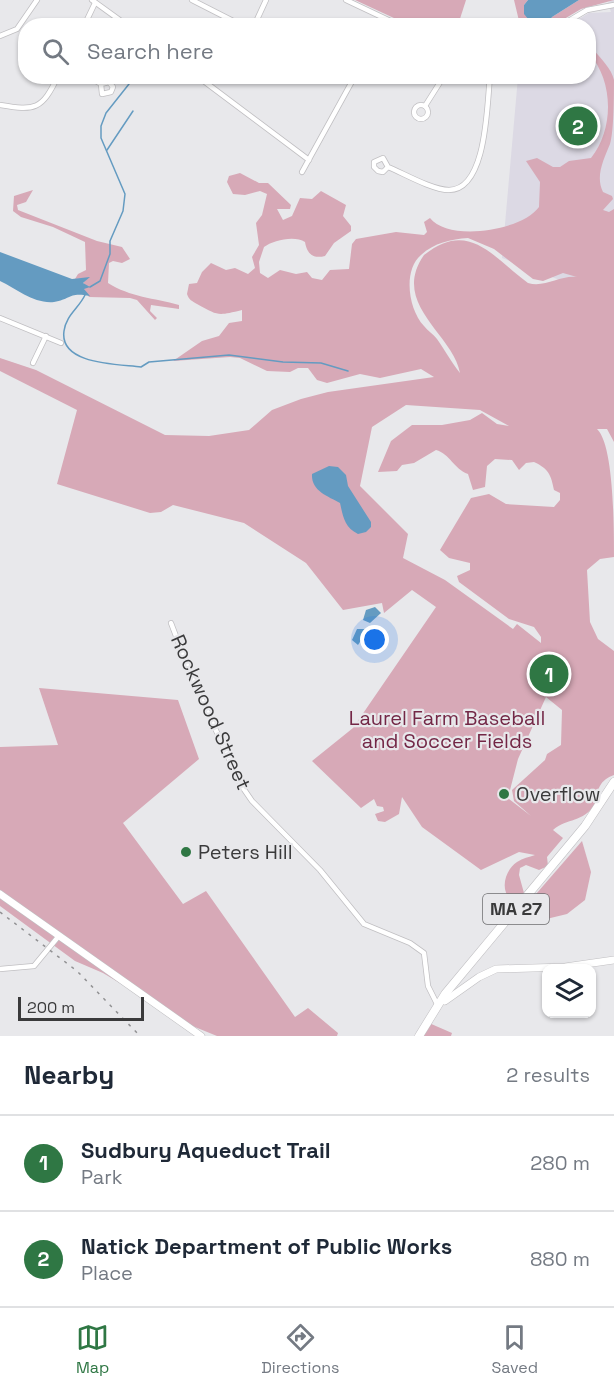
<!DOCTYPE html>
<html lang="en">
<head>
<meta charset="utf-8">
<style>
  body { margin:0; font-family:"Space Grotesk",sans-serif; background:#f6f6f7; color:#1f2937 }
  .controls { position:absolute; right:18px; bottom:18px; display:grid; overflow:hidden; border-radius:12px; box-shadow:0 2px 4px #0004 }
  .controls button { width:54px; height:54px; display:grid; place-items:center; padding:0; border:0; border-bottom:2px solid #e0e1e3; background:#fff; color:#1f2937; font:30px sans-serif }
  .scale { position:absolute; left:18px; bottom:15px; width:126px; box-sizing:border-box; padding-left:6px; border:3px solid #3a3a3b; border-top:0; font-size:16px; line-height:21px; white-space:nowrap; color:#3a3a3b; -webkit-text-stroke:4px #e8e8eb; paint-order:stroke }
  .you { position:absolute; left:375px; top:640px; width:21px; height:21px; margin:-15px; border:4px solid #fff; border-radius:50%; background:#1a73e8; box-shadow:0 0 0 9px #1a73e833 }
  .badge { display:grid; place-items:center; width:39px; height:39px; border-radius:50%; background:#2f7744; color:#fff; font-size:20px; font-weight:700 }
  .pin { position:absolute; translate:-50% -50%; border:3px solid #fff; box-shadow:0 2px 6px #0006 }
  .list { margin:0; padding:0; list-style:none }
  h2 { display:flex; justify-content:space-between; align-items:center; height:78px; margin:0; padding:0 24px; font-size:26px }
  h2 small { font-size:20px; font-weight:400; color:#747a83 }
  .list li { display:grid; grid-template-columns:39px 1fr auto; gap:18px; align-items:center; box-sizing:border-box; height:96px; padding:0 24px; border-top:2px solid #e0e1e3 }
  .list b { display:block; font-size:22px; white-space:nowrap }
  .list p { margin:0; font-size:20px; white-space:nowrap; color:#747a83 }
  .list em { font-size:20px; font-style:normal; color:#747a83 }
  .icon { flex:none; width:33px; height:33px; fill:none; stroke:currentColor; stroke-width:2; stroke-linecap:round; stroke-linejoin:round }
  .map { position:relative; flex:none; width:614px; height:1036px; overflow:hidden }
  .search { position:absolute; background:#fff; box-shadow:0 2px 4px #0004; left:18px; right:18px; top:18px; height:66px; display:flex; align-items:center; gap:15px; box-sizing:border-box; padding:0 21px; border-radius:24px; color:#747a83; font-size:22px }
  .sheet { height:270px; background:#fff }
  nav { display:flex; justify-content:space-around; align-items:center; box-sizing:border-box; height:84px; border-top:2px solid #e0e1e3; background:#fff; font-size:16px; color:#747a83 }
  nav a { display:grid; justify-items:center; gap:3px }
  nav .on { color:#2f7744 }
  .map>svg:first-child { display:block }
  .built { fill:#dcd9e4 }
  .green { fill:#d7a9b7; fill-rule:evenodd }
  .water { fill:#649bc1 }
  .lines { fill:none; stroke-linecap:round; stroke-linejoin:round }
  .stream { stroke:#649bc1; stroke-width:1.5 }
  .street-casing { stroke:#c0bfc2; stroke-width:6 }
  .secondary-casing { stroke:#c0bfc2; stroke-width:8 }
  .primary-casing { stroke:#c0bfc2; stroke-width:9 }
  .street { stroke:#fff; stroke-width:4.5 }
  .secondary { stroke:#fff; stroke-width:7 }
  .primary { stroke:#fff; stroke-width:8 }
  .rail { stroke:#919193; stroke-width:1.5; stroke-dasharray:3 6; stroke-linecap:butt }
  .poi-dot { fill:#2f7744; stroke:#e8e8eb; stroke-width:2 }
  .labels { text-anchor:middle; stroke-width:4.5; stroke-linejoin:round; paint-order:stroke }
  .shield { fill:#e8e8eb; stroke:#6e6e70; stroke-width:1.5 }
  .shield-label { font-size:18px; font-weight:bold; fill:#3a3a3b }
  .street-label { font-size:20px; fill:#3a3a3b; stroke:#e8e8eb }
  .park-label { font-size:20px; fill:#732746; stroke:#e8e8eb }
  .poi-label { font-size:20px; fill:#3a3a3b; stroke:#e8e8eb; text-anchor:start }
</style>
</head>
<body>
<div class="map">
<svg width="614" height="1036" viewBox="0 0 614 1036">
  <rect width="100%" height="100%" fill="#e8e8eb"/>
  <!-- built -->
  <polygon class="built" points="614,0 614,222 591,292 502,258 518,77 588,76 588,26 569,25 589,13 611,12 608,2"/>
  <!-- green -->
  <g class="green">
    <polygon points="355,0 466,0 458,25 409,25"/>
    <polygon points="514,0 528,0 524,5 529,23 534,25 520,25"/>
    <polygon points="579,0 614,0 581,9 554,25 547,26 552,17"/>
    <path d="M 589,48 L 593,49 C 600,58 612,69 614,80 C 614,92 614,132 610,144 C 604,159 595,176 603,192 L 612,196 L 613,199 L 603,210 L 609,212 L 614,209 L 614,442 L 607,429 L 597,429 C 614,445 614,528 614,557 L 600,559 L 587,570 L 590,622 L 598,639 L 614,651 L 614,775 C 600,780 597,789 596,803 C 582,824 568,817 553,830 L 563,838 L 547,857 L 548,866 L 539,870 L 526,865 L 520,868 L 519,875 L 524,893 L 517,900 L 512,900 C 499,891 505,870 517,862 C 523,858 529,857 535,855 L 519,852 L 481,870 L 422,827 L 402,797 L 399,814 L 385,822 L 378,821 L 375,814 L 384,811 L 383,807 L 377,806 L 374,799 L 361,808 L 312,761 L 353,728 L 436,607 L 412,590 L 384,613 L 382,603 L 343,610 L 306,563 L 244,523 L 173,505 L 161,512 L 150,513 L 57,484 L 77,410 L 0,371 L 0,358 L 36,370 L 165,435 L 209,436 L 249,430 L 272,410 L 301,399 L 328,392 L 434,377 L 421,369 L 380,378 L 360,374 L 327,383 L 317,380 L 308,368 L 298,368 L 290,372 L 267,371 L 240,358 L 230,357 L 173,361 L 202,341 L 219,336 L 229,323 L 242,321 L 242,310 C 217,316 219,316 197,304 C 192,301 189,300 187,294 L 189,284 L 197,283 L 202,272 L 211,263 L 226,270 L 235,268 L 248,274 L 255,268 L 252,257 L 259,245 L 256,223 L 262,215 L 267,194 L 260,191 L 245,195 L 233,194 L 227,182 L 229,176 L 240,173 L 259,183 L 268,183 L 291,205 L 290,209 L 277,209 L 283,220 L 292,216 L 300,198 L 312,199 L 321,191 L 346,205 L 343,216 L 351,226 L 351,231 L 334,243 L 325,256 C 313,259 307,254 305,242 C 295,235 273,240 264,247 L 259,262 L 260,273 L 268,278 L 280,270 L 296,274 L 307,272 L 312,278 L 322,280 L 330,270 L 349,269 L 352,244 L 356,239 L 396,232 L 424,235 L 427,232 L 424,222 L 430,218 C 448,242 522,231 539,207 L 540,182 L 526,161 L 537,158 L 553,167 L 560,167 L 569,161 L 591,158 C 614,129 614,82 589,53 ZM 468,238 L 494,249 L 533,279 L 543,281 L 563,273 L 577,277 C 560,275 545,288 528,283 C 494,259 470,218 424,255 C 390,304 453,334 460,373 C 451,362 445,350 437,339 C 433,334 428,331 424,326 C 408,309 403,270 421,255 C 434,243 451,239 468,238 ZM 406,405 L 480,410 L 509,426 L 497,424 L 482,413 L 470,420 L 442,425 L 412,425 L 391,441 L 378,472 L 397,471 L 402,465 L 414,463 L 436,450 C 450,454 454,469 468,474 L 473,490 L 485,487 L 487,466 L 495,459 L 512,460 L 519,470 L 526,463 L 534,462 C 549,469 551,475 554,490 L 560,493 L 560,500 L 554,507 L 506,504 L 489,494 L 471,498 L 440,550 L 449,558 L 470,563 L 470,570 L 457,576 L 459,582 L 509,619 L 534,627 L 541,637 L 541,643 L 517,624 L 513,629 L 445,580 L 403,558 L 408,534 L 360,486 L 372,427 ZM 546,697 L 562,710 L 561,745 L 547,754 L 545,760 L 512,790 L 514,801 L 531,816 L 509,799 L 509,794 L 518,759 Z"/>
    <path d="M 33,190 L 26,202 L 17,205 L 18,210 L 97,241 L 122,247 L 130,259 L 122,263 L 113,261 L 109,263 L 108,283 C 130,297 154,298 179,305 L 179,309 L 151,305 L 150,311 L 157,318 L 155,320 L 137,300 L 130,298 L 89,297 L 83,288 L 87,287 L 83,283 L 88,278 L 75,279 L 78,274 L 86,270 L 85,242 L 53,227 L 21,217 L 13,211 L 14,196 Z"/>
    <polygon points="39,688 178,700 199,759 123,823 183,904 206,891 295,1017 308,1008 338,1033 337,1036 217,1036 190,1025 103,973 75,961 0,906 0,747 58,745"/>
    <polygon points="582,841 591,872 585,900 567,914 534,922 527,921 525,912 530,901"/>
    <polygon points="429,1023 452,1033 451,1036 423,1036"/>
  </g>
  <!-- water -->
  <g class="water">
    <polygon points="528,0 579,0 552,17 547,25 534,26 524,14 524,5"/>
    <path d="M 0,252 L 72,279 L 90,277 L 83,283 L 90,287 L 84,289 L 90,296 C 68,292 72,299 54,302 C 34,304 17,289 0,281 Z"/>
    <path d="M 329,466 L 338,467 L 346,475 L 348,486 L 371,522 L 371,527 L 366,532 L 358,534 C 344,527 343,516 340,503 C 328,496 311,491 312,474 Z"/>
    <polygon points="375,607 381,613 370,623 363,620 366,610"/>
    <polygon points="357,629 366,629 367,631 358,645 352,640"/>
  </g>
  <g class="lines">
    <!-- stream -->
    <g class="stream">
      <polyline points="107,150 133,111"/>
      <polyline points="90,287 100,281 110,254 110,241 123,211 125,194 101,138 101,126 106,113 129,84 130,78"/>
      <path d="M 85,295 C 79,308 66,315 64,331 C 59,365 119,364 141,367 L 149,362 L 229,355 L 283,362 L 321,363 L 348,371"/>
    </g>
    <defs>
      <g id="street">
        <polyline points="92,0 128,26"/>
        <polyline points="192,0 243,26"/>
        <polyline points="346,0 401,26"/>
        <polyline points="84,26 95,3"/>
        <polyline points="254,26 266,0"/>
        <polyline points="560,26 587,10 614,5"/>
        <polyline points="0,36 17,29 37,0"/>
        <polyline points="87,76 101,84 109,82 113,87 111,92 102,94 101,84"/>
        <polyline points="197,76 309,160"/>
        <circle cx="421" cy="112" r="7"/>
        <path d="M 0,105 C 35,111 42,110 58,76"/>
        <polyline points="425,106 444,76"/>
        <path d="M 388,167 L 383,172 L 378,171 L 374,167 L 374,162 L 383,158 L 388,167 C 403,173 432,190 449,190 C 487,190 487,104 490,76"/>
        <polyline points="302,172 355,76"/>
        <polyline points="0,318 61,343"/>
        <polyline points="33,363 46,336"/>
        <polyline points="171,623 192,678 241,785 252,801 320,870 364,924 410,943 424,953 428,986 437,1004"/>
        <polyline points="0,969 34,966 58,937"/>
      </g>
      <g id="secondary">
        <polyline points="0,894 201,1036"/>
        <polyline points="445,1001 479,977 496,969 565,967 614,960"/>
      </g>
      <polyline id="primary" points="419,1036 445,994 585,826 614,782"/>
    </defs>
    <!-- street casing -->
    <use href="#street" class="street-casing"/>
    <!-- secondary casing -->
    <use href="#secondary" class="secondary-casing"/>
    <!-- primary casing -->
    <use href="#primary" class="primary-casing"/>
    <!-- street -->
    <use href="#street" class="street"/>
    <!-- secondary -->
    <use href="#secondary" class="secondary"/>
    <!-- primary -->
    <use href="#primary" class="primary"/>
    <!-- rail -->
    <polyline class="rail" points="0,912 77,971 140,1036"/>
  </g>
  <!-- markers -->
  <g class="poi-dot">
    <circle cx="504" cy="794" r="6"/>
    <circle cx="186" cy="852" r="6"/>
  </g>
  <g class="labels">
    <!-- shield labels -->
    <rect class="shield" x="483" y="894" width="66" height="30" rx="4.5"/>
    <g class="shield-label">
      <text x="516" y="915">MA 27</text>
    </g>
    <!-- street labels -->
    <g class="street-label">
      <text transform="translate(211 712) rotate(66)" y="7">Rockwood Street</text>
    </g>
    <!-- park labels -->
    <g class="park-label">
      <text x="447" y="725">Laurel Farm Baseball<tspan x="447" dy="23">and Soccer Fields</tspan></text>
    </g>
    <!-- poi labels -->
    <g class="poi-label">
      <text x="516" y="801">Overflow</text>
      <text x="198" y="859">Peters Hill</text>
    </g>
  </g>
</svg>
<div class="controls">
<button><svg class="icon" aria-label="layers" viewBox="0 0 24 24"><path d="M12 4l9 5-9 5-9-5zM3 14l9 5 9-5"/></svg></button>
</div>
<div class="scale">200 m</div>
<div class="you"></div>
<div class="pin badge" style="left:549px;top:674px">1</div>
<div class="pin badge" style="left:578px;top:126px">2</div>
<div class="search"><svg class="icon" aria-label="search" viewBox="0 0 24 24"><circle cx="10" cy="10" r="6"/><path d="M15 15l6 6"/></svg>Search here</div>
</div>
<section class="sheet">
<h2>Nearby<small>2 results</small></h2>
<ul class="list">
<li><span class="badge">1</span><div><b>Sudbury Aqueduct Trail</b><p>Park</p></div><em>280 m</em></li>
<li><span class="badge">2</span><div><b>Natick Department of Public Works</b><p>Place</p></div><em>880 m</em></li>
</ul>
</section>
<nav>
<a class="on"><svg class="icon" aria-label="map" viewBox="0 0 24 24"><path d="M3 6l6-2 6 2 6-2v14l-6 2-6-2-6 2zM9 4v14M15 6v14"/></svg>Map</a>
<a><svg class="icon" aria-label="directions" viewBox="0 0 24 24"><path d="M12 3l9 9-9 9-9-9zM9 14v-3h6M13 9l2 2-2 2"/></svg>Directions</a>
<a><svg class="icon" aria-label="saved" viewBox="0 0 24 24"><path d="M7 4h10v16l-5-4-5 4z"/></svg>Saved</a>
</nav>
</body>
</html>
